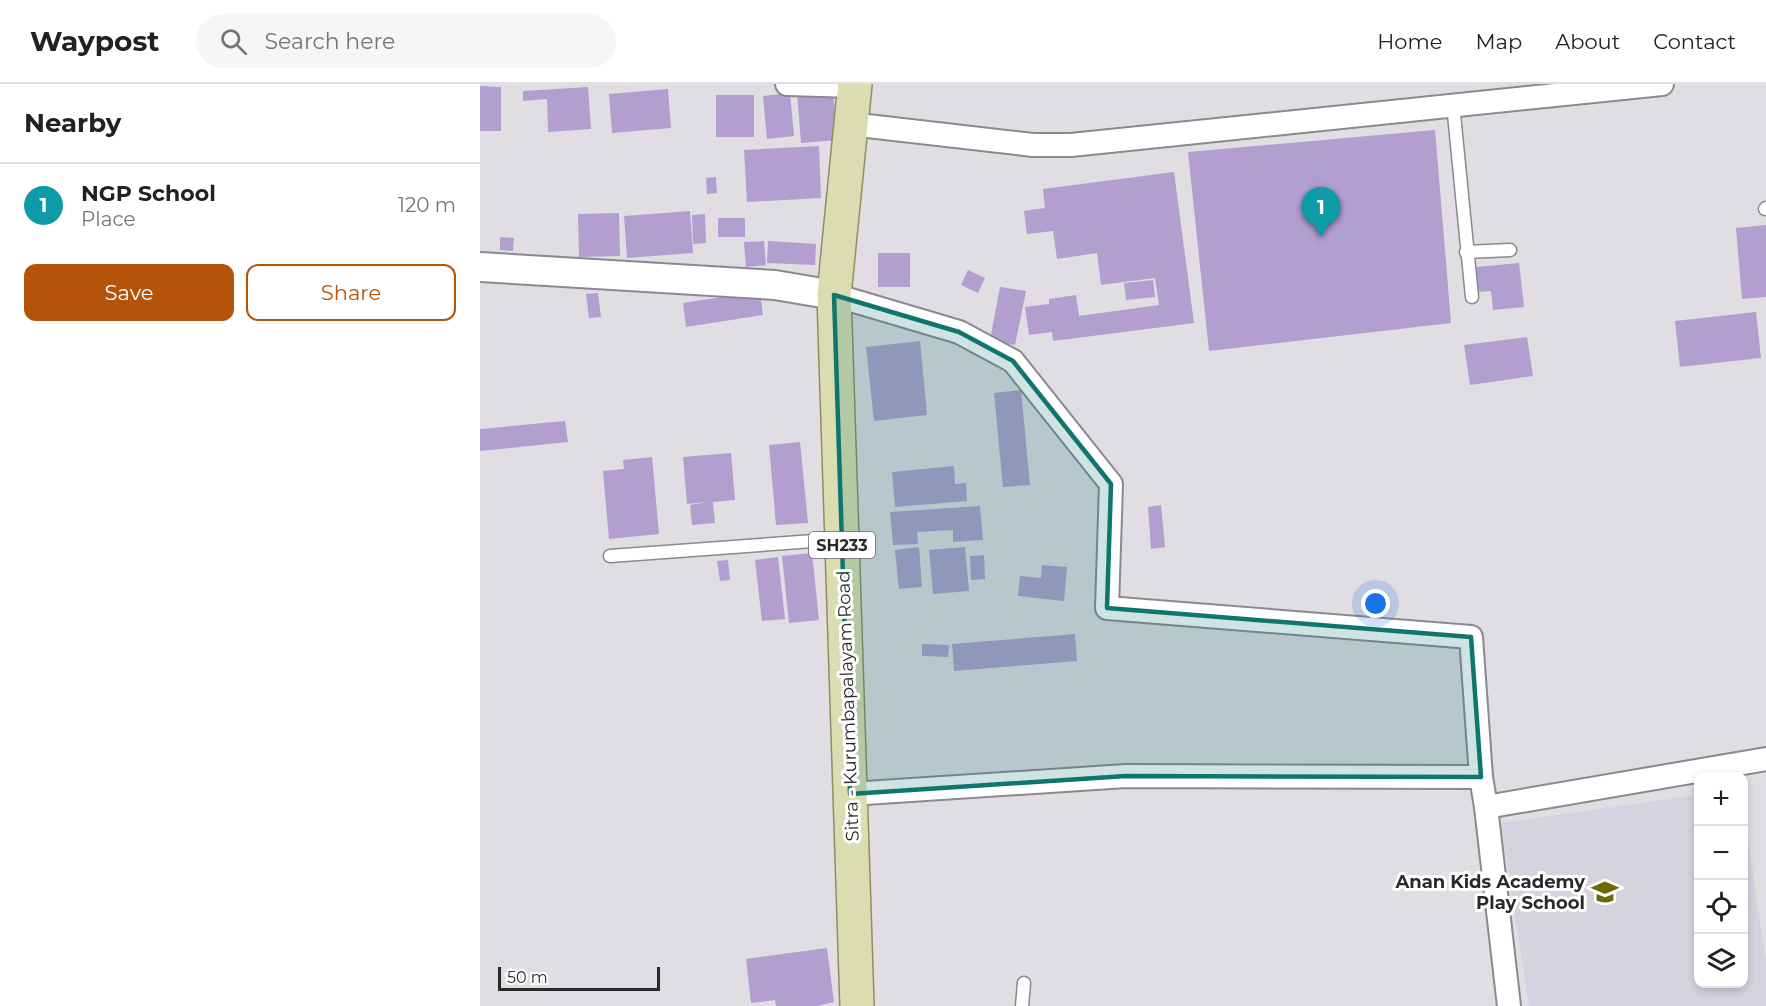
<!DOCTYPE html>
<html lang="en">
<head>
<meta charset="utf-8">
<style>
  body { margin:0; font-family:Montserrat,sans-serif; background:#f6f6f6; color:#202124 }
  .controls { position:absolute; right:18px; bottom:18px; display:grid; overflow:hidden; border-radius:12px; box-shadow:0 3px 9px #0003 }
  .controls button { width:54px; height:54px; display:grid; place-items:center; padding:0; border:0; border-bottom:2px solid #e0e0e0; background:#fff; color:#202124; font:30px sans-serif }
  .scale { position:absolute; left:18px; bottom:15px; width:162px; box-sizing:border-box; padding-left:6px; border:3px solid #2a2a2c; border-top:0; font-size:16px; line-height:21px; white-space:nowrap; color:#2a2a2c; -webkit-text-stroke:4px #fff; paint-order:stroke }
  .you { position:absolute; left:896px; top:520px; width:21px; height:21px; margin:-15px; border:4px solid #fff; border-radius:50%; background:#1a73e8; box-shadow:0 0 0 9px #1a73e833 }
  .badge { display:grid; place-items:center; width:39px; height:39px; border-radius:50%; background:#b45309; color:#fff; font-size:20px; font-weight:700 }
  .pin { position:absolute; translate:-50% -50px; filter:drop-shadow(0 2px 3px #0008) }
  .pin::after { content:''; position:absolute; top:32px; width:21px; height:18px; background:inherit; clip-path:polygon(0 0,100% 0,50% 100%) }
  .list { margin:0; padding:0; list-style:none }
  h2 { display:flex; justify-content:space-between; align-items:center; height:78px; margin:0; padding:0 24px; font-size:26px }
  h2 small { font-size:20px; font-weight:400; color:#757577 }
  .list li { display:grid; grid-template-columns:39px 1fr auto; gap:18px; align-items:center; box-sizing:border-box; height:84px; padding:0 24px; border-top:2px solid #e0e0e0 }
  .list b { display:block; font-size:22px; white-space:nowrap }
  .list p { margin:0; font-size:20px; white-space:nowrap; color:#757577 }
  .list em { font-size:20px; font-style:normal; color:#757577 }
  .actions { display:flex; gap:12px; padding:18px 24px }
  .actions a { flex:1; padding:14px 0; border:2px solid #b45309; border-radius:12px; text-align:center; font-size:21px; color:#b45309 }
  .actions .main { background:#b45309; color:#fff }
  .icon { flex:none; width:33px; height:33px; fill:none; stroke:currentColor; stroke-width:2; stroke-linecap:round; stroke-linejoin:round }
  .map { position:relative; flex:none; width:1286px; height:922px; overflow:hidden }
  header { display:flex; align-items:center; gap:36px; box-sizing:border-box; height:84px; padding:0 30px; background:#fff; border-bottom:2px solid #e0e0e0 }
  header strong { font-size:28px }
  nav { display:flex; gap:33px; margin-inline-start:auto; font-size:21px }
  .search { width:420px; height:54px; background:#f6f6f6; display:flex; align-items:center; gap:15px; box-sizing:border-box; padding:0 21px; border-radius:33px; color:#757577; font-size:22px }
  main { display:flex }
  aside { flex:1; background:#fff }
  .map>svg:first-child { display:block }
  .built { fill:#d7d2df }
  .building { fill:#b29ecf }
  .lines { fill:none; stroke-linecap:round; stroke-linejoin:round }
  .service-casing { stroke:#8b898f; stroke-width:15 }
  .minor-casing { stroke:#8b898f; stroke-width:26 }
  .tertiary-casing { stroke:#8b898f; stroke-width:32 }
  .primary-casing { stroke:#8e8e61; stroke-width:36 }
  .service { stroke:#fff; stroke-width:12 }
  .minor { stroke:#fff; stroke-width:22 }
  .tertiary { stroke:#fff; stroke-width:28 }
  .primary { stroke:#dcdcb2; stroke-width:33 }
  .marked { fill:#0f766e; fill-opacity:0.2; stroke:#0f766e; stroke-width:4.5; stroke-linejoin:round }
  .labels { text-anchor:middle; stroke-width:6; stroke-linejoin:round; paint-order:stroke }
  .shield { fill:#fff; stroke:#6a6a6b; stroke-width:1.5 }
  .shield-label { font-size:16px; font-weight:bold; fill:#2a2a2c }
  .street-label { font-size:18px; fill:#2a2a2c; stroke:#fff }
  .poi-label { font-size:18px; font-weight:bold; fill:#2a2a2c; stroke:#fff; text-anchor:end }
</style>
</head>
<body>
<header>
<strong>Waypost</strong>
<div class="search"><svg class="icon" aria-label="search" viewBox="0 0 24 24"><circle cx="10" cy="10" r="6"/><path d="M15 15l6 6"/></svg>Search here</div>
<nav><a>Home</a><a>Map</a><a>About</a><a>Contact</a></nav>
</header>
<main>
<aside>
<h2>Nearby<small></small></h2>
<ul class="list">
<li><span class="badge" style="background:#0f9aa8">1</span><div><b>NGP School</b><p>Place</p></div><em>120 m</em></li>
</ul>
<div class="actions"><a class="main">Save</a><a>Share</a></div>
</aside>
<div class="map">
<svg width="1286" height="922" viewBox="0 0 1286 922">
  <rect width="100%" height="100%" fill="#e0dde3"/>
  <!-- built -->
  <polygon class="built" points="1218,711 1218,900 1264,900 1264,732 1286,877 1286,922 1049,922 1021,739"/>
  <!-- building -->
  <g class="building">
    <polygon points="0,2 21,3 21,47 0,47"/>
    <polygon points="108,3 111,45 68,48 67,15 43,17 43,7"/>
    <polygon points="188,5 191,44 132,49 129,10"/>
    <polygon points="353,5 357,56 321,59 317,8"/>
    <polygon points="310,9 314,52 287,55 283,12"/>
    <rect x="236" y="11" width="38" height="42"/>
    <polygon points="955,46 971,239 729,267 708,68"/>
    <polygon points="339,62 341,114 267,118 264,66"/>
    <polygon points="694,88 714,239 573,257 572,248 549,251 545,223 569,220 569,215 596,211 599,232 679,221 675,194 621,201 617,169 577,175 573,147 547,150 544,127 565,124 563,105"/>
    <polygon points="236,93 237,109 227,110 226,94"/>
    <polygon points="210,127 213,169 147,174 144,132"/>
    <polygon points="139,129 140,172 99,173 98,130"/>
    <polygon points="225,130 226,159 213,160 212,131"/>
    <rect x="238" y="134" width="27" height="19"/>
    <polygon points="1286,141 1286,213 1262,215 1256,144"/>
    <polygon points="20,153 34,154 33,167 20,166"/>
    <polygon points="284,157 286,181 266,183 264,158"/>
    <polygon points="288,157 336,160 335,181 287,179"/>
    <rect x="398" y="169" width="32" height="34"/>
    <polygon points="1039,179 1044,223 1013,226 1011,207 998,208 996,183"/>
    <polygon points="488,186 505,194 498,209 481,201"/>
    <polygon points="673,196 675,213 646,216 644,199"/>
    <polygon points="520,203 546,207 535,261 510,256"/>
    <polygon points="280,207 283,231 206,243 203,219"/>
    <polygon points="118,209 121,233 109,234 106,210"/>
    <polygon points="1276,228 1281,274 1200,283 1195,237"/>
    <polygon points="1047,253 1053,292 990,301 984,261"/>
    <polygon points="440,257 447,331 394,337 386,263"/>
    <polygon points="541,306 550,401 523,403 514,309"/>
    <polygon points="85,337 88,358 0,367 0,345"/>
    <polygon points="320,358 328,439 296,441 289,361"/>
    <polygon points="251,369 255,416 233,418 235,439 212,441 210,421 227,418 207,420 203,373"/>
    <polygon points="172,373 179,450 129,455 123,387 144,385 143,376"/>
    <polygon points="474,382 475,400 486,399 487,417 415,423 412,388"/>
    <polygon points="681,421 685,463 671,465 668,423"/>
    <polygon points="500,422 503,456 473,458 473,446 437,448 438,460 413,461 410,428"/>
    <polygon points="439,463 442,503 419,505 415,466"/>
    <polygon points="485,463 489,507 453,510 449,466"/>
    <polygon points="332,469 339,536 309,539 302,472"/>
    <polygon points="504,471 505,495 491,496 490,472"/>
    <polygon points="298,473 305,535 282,537 275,476"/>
    <polygon points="248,476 250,496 240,497 237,477"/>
    <polygon points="562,481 587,483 584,517 538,512 540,492 561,494"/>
    <polygon points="595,550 597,577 474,587 472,560"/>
    <polygon points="442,560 469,561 468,573 442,572"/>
    <polygon points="347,864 354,918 337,922 296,922 295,916 271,919 266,875"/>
  </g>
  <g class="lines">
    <defs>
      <g id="service">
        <polyline points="973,20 992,213"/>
        <polyline points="1285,125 1286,124"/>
        <polyline points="986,168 1030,166"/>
        <polyline points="130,472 361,455"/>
        <polyline points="542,922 544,899"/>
      </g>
      <g id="minor">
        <polyline points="307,0 375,2"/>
        <polyline points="370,40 553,61 591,61 1182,0"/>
        <polyline points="354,211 479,248 533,277 631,400 627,524 991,553 1001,693"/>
        <polyline points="370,710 646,692 1001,693 1006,723 1286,675"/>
        <polyline points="1006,723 1029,922"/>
      </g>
      <polyline id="tertiary" points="0,183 295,201 354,211"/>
      <polyline id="primary" points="375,0 354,211 377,922"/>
    </defs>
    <!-- service casing -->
    <use href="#service" class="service-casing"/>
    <!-- minor casing -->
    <use href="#minor" class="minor-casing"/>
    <!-- tertiary casing -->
    <use href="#tertiary" class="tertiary-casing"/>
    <!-- primary casing -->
    <use href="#primary" class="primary-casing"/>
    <!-- service -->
    <use href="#service" class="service"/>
    <!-- minor -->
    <use href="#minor" class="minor"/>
    <!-- tertiary -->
    <use href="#tertiary" class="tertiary"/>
    <!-- primary -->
    <use href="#primary" class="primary"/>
  </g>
  <!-- marked area -->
  <path class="marked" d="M 354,211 L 479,248 L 533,277 L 631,400 L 627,524 L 991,553 L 1001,693 L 646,692 L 370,710 Z"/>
  <!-- icons -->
  <defs>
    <symbol id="school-bare" viewBox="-9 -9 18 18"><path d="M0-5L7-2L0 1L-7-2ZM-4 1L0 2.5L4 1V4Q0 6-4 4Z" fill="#6c6a06" stroke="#fff" stroke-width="2.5" paint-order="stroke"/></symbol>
  </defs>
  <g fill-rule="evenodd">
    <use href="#school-bare" x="1106" y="789" width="38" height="38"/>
  </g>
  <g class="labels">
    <!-- shield labels -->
    <rect class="shield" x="329" y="448" width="66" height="26" rx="4.5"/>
    <g class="shield-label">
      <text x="362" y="467">SH233</text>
    </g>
    <!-- street labels -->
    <g class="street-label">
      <text transform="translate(368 622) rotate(-92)" y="6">Sitra - Kurumbapalayam Road</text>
    </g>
    <!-- poi labels -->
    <g class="poi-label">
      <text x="1105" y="804">Anan Kids Academy<tspan x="1105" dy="21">Play School</tspan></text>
    </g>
  </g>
</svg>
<div class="controls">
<button>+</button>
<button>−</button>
<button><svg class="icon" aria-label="locate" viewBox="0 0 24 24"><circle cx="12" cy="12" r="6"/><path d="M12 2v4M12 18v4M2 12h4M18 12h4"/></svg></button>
<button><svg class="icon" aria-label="layers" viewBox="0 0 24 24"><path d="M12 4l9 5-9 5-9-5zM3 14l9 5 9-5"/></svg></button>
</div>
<div class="scale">50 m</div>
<div class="you"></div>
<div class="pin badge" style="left:841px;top:153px;background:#0f9aa8">1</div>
</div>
</main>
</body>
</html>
